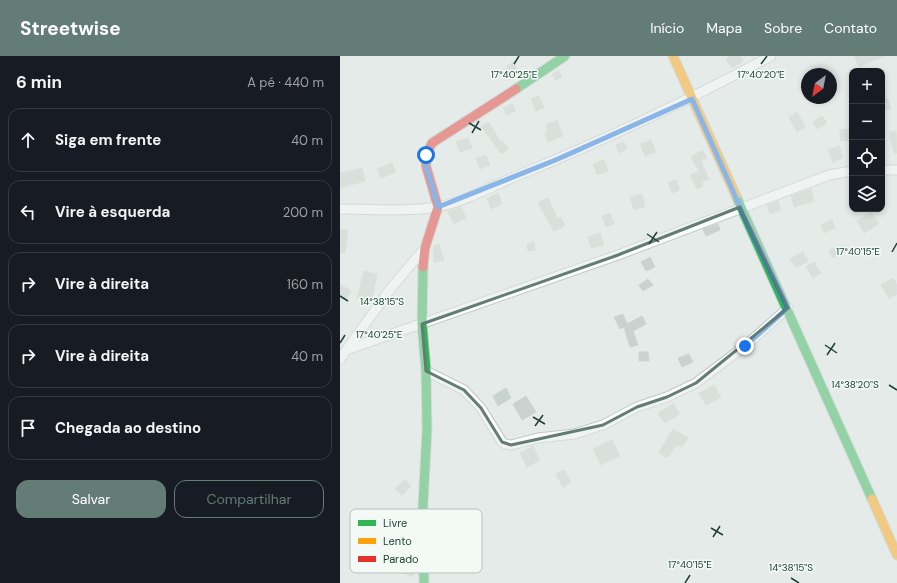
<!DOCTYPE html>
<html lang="pt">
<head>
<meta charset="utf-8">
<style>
  body { margin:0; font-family:"DM Sans",sans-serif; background:#20242c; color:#f1f3f6 }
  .controls { position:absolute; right:12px; top:12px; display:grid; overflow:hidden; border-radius:8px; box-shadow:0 2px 6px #0003 }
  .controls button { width:36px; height:36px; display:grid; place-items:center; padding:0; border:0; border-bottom:1px solid #363941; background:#171b24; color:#f1f3f6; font:20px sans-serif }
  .compass { position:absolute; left:461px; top:12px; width:36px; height:36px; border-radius:50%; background:#171b24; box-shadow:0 2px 6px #0003; rotate:212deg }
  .stop { position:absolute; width:12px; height:12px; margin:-9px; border:3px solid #1a73e8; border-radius:50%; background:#fff }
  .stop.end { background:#1a73e8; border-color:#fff; box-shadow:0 1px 4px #0008 }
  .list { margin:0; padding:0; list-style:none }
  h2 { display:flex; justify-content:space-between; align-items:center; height:52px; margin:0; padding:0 16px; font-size:17px }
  h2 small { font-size:13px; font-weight:400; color:#9ea1a6 }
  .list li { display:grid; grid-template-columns:26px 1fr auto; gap:12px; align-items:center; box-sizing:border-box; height:64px; margin:0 8px 8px; padding:0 8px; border:1px solid #363941; border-radius:12px }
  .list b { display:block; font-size:15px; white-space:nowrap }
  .list em { font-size:13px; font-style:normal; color:#9ea1a6 }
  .actions { display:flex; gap:8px; padding:12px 16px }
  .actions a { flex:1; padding:9px 0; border:1px solid #647c76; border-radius:12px; text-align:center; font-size:14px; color:#647c76 }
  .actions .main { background:#647c76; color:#fff }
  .icon { flex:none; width:22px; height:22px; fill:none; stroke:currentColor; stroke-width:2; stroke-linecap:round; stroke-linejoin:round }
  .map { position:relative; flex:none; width:557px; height:527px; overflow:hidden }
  header { display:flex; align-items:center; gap:24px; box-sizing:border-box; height:56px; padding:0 20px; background:#647c76; color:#fff }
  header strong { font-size:19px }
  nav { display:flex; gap:22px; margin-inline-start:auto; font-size:14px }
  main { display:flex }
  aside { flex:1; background:#171b24 }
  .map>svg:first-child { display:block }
  .building { fill:#cad2cf; stroke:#cdd4d1 }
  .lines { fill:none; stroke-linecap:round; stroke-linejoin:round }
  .street-casing { stroke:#c2c8c6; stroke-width:11 }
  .fast-casing { stroke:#c0c9c5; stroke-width:11 }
  .slow-casing { stroke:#c0c9c5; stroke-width:11 }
  .jam-casing { stroke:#c0c9c5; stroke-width:11 }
  .street { stroke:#fbfcfc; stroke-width:9 }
  .fast { stroke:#30b455; stroke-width:9 }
  .slow { stroke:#ff9f0a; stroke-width:9 }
  .jam { stroke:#e5322d; stroke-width:9 }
  .route { stroke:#1a73e8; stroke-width:5 }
  .marked { fill:none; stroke:#647c76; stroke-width:3; stroke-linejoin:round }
  .ticks { fill:none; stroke:#1f4139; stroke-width:1.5 }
  .key { fill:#f3faf6; stroke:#b3c2bd; stroke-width:1 }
  .key-label { font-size:11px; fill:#1f4139 }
  .ticks-label { font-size:10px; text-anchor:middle; fill:#1f4139; stroke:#f3faf6; stroke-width:3; stroke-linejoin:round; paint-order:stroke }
</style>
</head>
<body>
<header>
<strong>Streetwise</strong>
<nav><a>Início</a><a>Mapa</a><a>Sobre</a><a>Contato</a></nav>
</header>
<main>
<aside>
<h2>6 min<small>A pé · 440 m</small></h2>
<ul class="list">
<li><svg class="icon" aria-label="ahead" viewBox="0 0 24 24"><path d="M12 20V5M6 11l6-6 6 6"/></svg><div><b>Siga em frente</b></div><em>40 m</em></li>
<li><svg class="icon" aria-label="left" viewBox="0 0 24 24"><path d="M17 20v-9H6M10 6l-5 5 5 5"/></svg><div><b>Vire à esquerda</b></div><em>200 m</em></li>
<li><svg class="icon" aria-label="right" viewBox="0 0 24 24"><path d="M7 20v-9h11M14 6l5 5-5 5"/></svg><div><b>Vire à direita</b></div><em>160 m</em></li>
<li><svg class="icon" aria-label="right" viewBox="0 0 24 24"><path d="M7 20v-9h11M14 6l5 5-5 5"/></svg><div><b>Vire à direita</b></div><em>40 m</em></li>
<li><svg class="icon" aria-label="arrive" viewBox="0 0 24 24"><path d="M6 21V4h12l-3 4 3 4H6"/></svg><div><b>Chegada ao destino</b></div></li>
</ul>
<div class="actions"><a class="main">Salvar</a><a>Compartilhar</a></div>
</aside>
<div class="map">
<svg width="557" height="527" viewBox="0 0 557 527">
  <rect width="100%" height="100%" fill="#e5ebe8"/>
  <!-- building -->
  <g class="building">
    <polygon points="390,0 400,0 403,5 392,12 386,3"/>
    <polygon points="514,0 544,0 519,11"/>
    <polygon points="174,6 178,17 170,20 166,10"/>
    <polygon points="218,14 222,20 216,24 212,19"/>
    <polygon points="542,30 551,52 542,56"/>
    <polygon points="199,40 204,52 196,55 191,43"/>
    <polygon points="172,48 176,55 167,59 163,52"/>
    <polygon points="457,56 465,71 457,76 449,61"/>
    <polygon points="482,60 487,67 477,73 473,66"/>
    <polygon points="217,64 223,80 208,86 205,76 208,75 206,69"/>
    <polygon points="149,66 161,87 163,85 168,93 161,98 141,70"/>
    <polygon points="510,73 510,84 500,85 500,74"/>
    <polygon points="556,75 557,97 554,97 549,76"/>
    <polygon points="128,82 132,92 120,96 116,86"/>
    <polygon points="311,84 316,96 305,100 300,88"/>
    <polygon points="284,86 287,93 279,97 276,89"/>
    <polygon points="499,90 503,102 493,106 488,94"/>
    <polygon points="362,94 367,102 361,105 369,123 362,126 363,130 357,133 350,119 359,115 351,101"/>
    <polygon points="146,99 150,109 140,113 136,102"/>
    <polygon points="264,104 268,115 257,119 253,108"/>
    <polygon points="52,107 56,116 41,122 37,113"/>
    <polygon points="22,112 25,125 0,132 0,117"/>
    <polygon points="336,124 340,134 332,137 328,126"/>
    <polygon points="471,133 474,145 454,151 451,140"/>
    <polygon points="158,137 162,148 151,153 147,142"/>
    <polygon points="302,138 305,151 294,154 290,141"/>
    <polygon points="208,142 218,163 221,161 225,170 214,175 198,147"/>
    <polygon points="438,145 441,154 430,158 427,149"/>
    <polygon points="121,151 126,162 114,168 108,156"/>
    <polygon points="531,156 539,168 524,177 517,165"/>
    <polygon points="270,157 274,168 266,171 262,160"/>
    <polygon points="492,163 495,172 484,177 481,169"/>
    <polygon points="378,168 380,174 366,180 363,173"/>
    <polygon points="0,173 8,174 5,197 0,196"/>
    <polygon points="260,177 264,189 251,192 248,181"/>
    <polygon points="194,186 195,194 188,195 187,188"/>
    <polygon points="99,188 104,204 94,206 93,194 94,190"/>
    <polygon points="502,189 506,196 492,202 489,194"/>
    <polygon points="463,196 468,205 456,212 450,203"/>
    <polygon points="310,201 315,211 306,215 301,206"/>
    <polygon points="474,206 481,217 473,222 466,211"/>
    <polygon points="24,215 37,218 31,248 17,242"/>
    <polygon points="553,222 557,229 557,238 549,243 541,229"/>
    <polygon points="308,223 313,229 303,235 299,229"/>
    <polygon points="0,228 11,235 5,245 0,242"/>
    <polygon points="283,258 287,268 302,260 306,268 293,275 298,289 290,291 284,271 280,273 274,261"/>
    <polygon points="299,296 308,296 309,305 299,305"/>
    <polygon points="349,298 353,306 342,311 338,302"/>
    <polygon points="374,329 381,341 366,349 359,337"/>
    <polygon points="166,332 171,342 158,350 153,340"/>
    <polygon points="186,340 196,356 182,364 173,348"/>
    <polygon points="333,348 340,358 325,367 318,357"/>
    <polygon points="333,373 348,382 342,391 337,389 327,402 319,396"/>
    <polygon points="272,384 280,400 261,409 253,393"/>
    <polygon points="193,390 200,404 187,411 180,397"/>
    <polygon points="224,414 231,426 223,431 216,418"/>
    <polygon points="65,423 71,430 62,439 55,433"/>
    <polygon points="67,509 75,514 72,521 63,516"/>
  </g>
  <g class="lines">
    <defs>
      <g id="street">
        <polyline points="542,114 557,114"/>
        <path d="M 0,153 C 32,153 65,156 97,151 C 121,147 155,129 179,119 C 265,84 349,44 431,0"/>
        <polyline points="9,293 278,199 489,119 512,115"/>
        <polyline points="0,303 51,232 85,192"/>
        <polyline points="86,315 124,334 141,352 162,386 165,388 171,389 198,382 234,378 263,369 297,351 327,341 356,327 405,290 448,252"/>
      </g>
      <g id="fast">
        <polyline points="176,33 225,0"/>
        <polyline points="396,140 532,443"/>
        <polyline points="83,211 82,268 86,315 87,374 83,449 84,527"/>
      </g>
      <g id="slow">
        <polyline points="333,0 396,140"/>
        <polyline points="532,443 557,499"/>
      </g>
      <polyline id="jam" points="83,211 85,192 98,151 86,110 86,99 92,87 176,33"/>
    </defs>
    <!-- street casing -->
    <use href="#street" class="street-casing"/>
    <!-- fast casing -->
    <use href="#fast" class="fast-casing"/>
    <!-- slow casing -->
    <use href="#slow" class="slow-casing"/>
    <!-- jam casing -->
    <use href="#jam" class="jam-casing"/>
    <!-- street -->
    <use href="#street" class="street"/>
    <!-- fast -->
    <use href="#fast" class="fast"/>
    <!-- slow -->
    <use href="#slow" class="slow"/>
    <!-- jam -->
    <use href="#jam" class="jam"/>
  </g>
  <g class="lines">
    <!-- route -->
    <polyline class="route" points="86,99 86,110 98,151 218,103 352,43 400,151 448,252 405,290"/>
  </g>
  <!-- marked area -->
  <path d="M0 0H557V527H0ZM 400,151 L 448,252 L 356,327 L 327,341 L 297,351 L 263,369 L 171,389 L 162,386 L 141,352 L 124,334 L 86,315 L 82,268 L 278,199 Z" fill="#e5ebe8" fill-opacity=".55" fill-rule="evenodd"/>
  <path class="marked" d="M 400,151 L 448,252 L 356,327 L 327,341 L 297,351 L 263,369 L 171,389 L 162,386 L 141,352 L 124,334 L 86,315 L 82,268 L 278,199 Z"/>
  <!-- ticks -->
  <path class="ticks" d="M 174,8 L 179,0M 421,8 L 427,0M 129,67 L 141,74M 132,77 L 139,65M 307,178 L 319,186M 309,188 L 317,176M 552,196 L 557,187M 0,240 L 8,245M 0,287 L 5,279M 485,289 L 497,297M 487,299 L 495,287M 549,329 L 557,334M 193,361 L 205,368M 195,370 L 203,359M 371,472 L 383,479M 373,481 L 380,470M 451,522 L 459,527M 345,527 L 350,519"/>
  <!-- legend -->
  <rect x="10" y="453" width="132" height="64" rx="6" class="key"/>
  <rect x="18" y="464" width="18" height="6" fill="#30b455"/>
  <rect x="18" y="482" width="18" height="6" fill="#ff9f0a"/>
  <rect x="18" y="500" width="18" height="6" fill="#e5322d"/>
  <g class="key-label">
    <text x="43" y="471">Livre</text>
    <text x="43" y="489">Lento</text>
    <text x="43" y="507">Parado</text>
  </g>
  <g class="ticks-label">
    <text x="174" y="22">17°40'25"E</text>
    <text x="421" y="22">17°40'20"E</text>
    <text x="518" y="199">17°40'15"E</text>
    <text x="42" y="249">14°38'15"S</text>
    <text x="39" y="282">17°40'25"E</text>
    <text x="515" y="332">14°38'20"S</text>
    <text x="350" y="512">17°40'15"E</text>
    <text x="451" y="515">14°38'15"S</text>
  </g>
</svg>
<div class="controls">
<button>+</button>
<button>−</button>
<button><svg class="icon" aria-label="locate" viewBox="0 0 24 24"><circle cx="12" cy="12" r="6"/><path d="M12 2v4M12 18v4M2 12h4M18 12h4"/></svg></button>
<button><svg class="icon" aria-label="layers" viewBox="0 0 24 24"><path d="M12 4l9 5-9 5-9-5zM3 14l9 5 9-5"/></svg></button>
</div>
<svg class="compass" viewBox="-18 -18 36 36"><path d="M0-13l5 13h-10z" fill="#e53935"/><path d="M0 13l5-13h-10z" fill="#9ea1a6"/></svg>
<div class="stop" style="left:86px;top:99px"></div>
<div class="stop end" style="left:405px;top:290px"></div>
</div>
</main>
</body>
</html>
